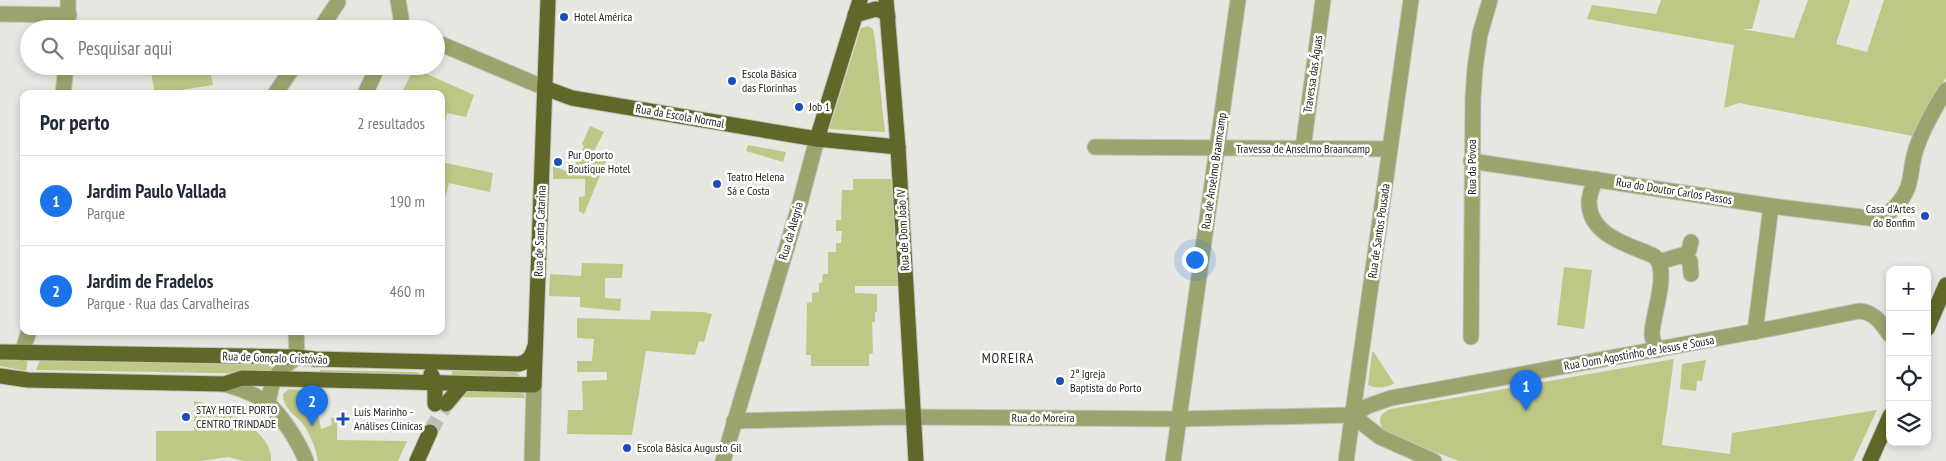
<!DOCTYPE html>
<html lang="pt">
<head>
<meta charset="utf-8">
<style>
  body { margin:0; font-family:"PT Sans Narrow",sans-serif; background:#f6f6f7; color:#1f2937 }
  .controls { position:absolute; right:15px; bottom:15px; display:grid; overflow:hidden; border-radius:10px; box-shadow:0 2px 8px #0003 }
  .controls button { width:45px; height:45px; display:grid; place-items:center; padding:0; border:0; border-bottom:1px solid #e0e1e3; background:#fff; color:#1f2937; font:25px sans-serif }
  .you { position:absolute; left:1194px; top:259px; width:18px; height:18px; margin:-12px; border:4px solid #fff; border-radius:50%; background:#1a73e8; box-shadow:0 0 0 8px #1a73e833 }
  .badge { display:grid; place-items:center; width:32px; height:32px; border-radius:50%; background:#1a73e8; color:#fff; font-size:16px; font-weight:700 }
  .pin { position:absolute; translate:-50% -41px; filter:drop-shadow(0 1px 2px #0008) }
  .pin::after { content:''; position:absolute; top:26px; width:18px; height:15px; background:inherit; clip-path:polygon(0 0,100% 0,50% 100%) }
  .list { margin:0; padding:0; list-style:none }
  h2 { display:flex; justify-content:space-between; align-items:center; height:65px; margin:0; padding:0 20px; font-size:21px }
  h2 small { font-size:16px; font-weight:400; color:#747a83 }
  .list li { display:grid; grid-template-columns:32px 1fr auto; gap:15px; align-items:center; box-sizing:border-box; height:90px; padding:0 20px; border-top:1px solid #e0e1e3 }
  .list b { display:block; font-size:19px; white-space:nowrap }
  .list p { margin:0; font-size:16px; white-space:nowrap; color:#747a83 }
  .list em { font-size:16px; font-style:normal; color:#747a83 }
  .icon { flex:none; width:28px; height:28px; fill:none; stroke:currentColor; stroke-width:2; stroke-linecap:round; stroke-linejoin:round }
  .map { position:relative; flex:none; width:1946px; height:461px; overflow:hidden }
  .search { position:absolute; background:#fff; box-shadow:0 2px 8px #0003; left:20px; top:20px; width:425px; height:55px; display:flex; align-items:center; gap:12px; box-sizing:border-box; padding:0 18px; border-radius:28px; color:#747a83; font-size:19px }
  .panel { position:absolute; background:#fff; box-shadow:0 2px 8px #0003; left:20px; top:90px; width:425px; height:245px; border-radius:10px }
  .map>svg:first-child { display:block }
  .green { fill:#bfc787 }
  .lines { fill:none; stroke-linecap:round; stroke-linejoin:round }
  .major-tunnel { stroke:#bebfb9; stroke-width:15; stroke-dasharray:15 8; stroke-linecap:butt }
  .minor-casing { stroke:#c2c3bd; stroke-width:17 }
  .major-casing { stroke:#c2c3bd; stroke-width:17 }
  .minor { stroke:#9da36c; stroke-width:15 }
  .major { stroke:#616728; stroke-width:15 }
  .poi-dot { fill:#1c4eba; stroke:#fffffe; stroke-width:2 }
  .labels { text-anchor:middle; stroke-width:5; stroke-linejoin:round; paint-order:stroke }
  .poi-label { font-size:12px; fill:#1f201d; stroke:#fffffe; text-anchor:start }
  .street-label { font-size:12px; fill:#1f201d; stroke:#fffffe }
  .neighbourhood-label { font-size:14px; letter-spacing:1px; fill:#1f201d; stroke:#fffffe }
</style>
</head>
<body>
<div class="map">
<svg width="1946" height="461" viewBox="0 0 1946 461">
  <rect width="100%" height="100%" fill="#e6e7e0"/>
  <!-- green -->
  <g class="green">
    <polygon points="1661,0 1760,0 1752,29 1741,29 1794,38 1808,0 1850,0 1836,44 1867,52 1884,0 1946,0 1946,77 1913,136 1739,103 1724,108 1734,45 1587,19 1592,5 1656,14"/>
    <polygon points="868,26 873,29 875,40 885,132 829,129 861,28"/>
    <polygon points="156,66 209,66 213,85 155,94 150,67"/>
    <polygon points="411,67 474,95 466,117 447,113 441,140 441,94 401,94 411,74 409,72"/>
    <polygon points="590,126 604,132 594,151 607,159 584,214 579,211 579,197 585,196 585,179 553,179 553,166 571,173 584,146 582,144"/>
    <polygon points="748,145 786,152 783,162 746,151"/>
    <polygon points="441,162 493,173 490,192 449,183 441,214"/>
    <polygon points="853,179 891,179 899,286 855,286 855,293 877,294 877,312 875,312 875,322 872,322 873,353 869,354 869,366 811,366 811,355 806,355 807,303 812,302 812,293 819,292 819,283 822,283 823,274 828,274 828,252 836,252 836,243 841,243 842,231 836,231 836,220 841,220 842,190 853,190"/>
    <polygon points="582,263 623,264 622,278 605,278 605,298 621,299 620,311 580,307 580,297 549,296 550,274 581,276"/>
    <polygon points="1564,267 1592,270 1584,329 1557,325"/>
    <polygon points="651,311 704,312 712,314 704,342 699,341 695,355 646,351 632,435 567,434 568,410 583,410 582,381 607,380 607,372 577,372 577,361 592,361 594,339 577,338 577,318 650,320"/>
    <path d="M 1373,351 L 1394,383 C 1388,388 1375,389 1368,385 L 1372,353 Z"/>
    <path d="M 1674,359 L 1662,445 L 1730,454 L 1732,433 L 1877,410 L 1853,461 L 1459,461 L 1390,435 C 1378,427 1375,414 1391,409 Z"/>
    <polygon points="0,360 28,360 26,371 0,366"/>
    <polygon points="40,360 277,364 269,374 36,370"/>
    <polygon points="1706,360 1702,381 1697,381 1696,391 1680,389 1682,364"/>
    <polygon points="320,370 416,372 425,377 320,375"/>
    <polygon points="452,371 515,372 520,375 515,378 452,377"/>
    <path d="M 289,389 L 314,391 L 321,429 L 332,425 L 331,418 L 337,418 L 337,440 L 407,441 L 398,461 L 318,461 C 316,449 311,437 305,427 C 297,415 283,410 283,394 Z"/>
    <polygon points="467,391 519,392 524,394 525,398 457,397"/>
    <path d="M 194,401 C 219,404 274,431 271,461 L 244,461 L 228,457 L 201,461 L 156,461 L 156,431 L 194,431 Z"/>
  </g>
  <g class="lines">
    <!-- major-tunnel -->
    <polyline class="major-tunnel" points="430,432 446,404"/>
    <defs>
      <g id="minor">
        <polyline points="68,0 68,29"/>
        <polyline points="398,0 401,18"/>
        <polyline points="0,14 69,15"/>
        <polyline points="320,29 338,2"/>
        <polyline points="436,42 545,88"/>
        <polyline points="63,94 66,66"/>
        <polyline points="275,94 294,66"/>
        <polyline points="365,94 378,66"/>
        <polyline points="1095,147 1390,149"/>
        <polyline points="1303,148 1323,0"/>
        <path d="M 1471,161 L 1771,206 L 1877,219 C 1885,217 1890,212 1896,206 C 1915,185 1908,173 1916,149 C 1923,128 1934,109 1946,90"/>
        <path d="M 1596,179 C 1593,187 1589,194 1589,202 C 1589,236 1630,245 1654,256 C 1671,270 1652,315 1652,334 C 1652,339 1655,345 1657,350"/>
        <polyline points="1683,256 1690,261 1691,274"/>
        <polyline points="1659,262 1686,254 1689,250 1691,242"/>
        <polyline points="1755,332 1771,206"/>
        <polyline points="1471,337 1473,98 1475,68 1480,34 1490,0"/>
        <polyline points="22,353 29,331"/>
        <path d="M 224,384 C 239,388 254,393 267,403 C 281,414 300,444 306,461"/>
        <path d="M 268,404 C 272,377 275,373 297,357 L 296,331"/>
        <polyline points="1352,415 1380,437 1434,461"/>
        <path d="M 734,421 L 897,417 L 1179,419 L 1352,415 L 1368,406 L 1391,398 L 1779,327 L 1859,311 C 1875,312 1881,323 1890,335"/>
        <polyline points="532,461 534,385"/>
        <polyline points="723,461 800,203 817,139"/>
        <polyline points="1173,461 1238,0"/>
        <polyline points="1346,461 1411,0"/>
      </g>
      <g id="major">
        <polyline points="886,0 898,147 916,461"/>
        <polyline points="855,15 876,9 887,13 888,17"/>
        <polyline points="545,88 572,98 817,139 898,147"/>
        <polyline points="817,139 860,0"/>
        <polyline points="1927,329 1946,285"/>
        <path d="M 0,352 L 297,357 L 315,359 L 519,364 C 530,361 532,356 535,346"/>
        <polyline points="431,374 435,382 435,404"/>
        <polyline points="0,376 28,380 224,384 242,378 534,385 548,0"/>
        <polyline points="446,404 463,384"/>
        <polyline points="417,461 430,432"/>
        <polyline points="1870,461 1890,416"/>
      </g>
    </defs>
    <!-- minor casing -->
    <use href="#minor" class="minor-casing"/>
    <!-- major casing -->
    <use href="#major" class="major-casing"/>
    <!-- minor -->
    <use href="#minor" class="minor"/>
    <!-- major -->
    <use href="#major" class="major"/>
  </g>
  <!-- markers -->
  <g class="poi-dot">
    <circle cx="564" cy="17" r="5"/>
    <circle cx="732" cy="81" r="5"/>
    <circle cx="799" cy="107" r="5"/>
    <circle cx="558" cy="162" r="5"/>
    <circle cx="717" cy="184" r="5"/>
    <circle cx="1925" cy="216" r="5"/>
    <circle cx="1060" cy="381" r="5"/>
    <circle cx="186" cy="417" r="5"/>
    <path d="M340.5 411.5h5v5h5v5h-5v5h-5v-5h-5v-5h5z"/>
    <circle cx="627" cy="448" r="5"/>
  </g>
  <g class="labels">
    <!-- poi labels -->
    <g class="poi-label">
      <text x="574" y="21">Hotel América</text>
      <text x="742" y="78">Escola Básica<tspan x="742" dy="14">das Florinhas</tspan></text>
      <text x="809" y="111">Job 1</text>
      <text x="568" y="159">Pur Oporto<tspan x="568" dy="14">Boutique Hotel</tspan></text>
      <text x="727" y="181">Teatro Helena<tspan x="727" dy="14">Sá e Costa</tspan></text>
      <text x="1915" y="213" text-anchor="end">Casa d'Artes<tspan x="1915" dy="14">do Bonfim</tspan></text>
      <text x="1070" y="378">2ª Igreja<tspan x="1070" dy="14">Baptista do Porto</tspan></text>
      <text x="196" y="414">STAY HOTEL PORTO<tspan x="196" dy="14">CENTRO TRINDADE</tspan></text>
      <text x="354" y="416">Luís Marinho -<tspan x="354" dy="14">Análises Clínicas</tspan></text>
      <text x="637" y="452">Escola Básica Augusto Gil</text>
    </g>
    <!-- street labels -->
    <g class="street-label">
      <text transform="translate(1313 74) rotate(-82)" y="4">Travessa das Águas</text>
      <text transform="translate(680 116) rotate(10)" y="4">Rua da Escola Normal</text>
      <text x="1303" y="153">Travessa de Anselmo Braancamp</text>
      <text transform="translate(1472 167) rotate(-90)" y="4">Rua da Póvoa</text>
      <text transform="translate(1214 171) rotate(-82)" y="4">Rua de Anselmo Braamcamp</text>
      <text transform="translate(1674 191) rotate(9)" y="4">Rua do Doutor Carlos Passos</text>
      <text transform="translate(903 230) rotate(-93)" y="4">Rua de Dom João IV</text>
      <text transform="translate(540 231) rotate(-88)" y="4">Rua de Santa Catarina</text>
      <text transform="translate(791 231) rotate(-74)" y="4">Rua da Alegria</text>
      <text transform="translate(1379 231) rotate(-82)" y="4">Rua de Santos Pousada</text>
      <text transform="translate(1639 353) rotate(-10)" y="4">Rua Dom Agostinho de Jesus e Sousa</text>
      <text transform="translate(275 358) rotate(2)" y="4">Rua de Gonçalo Cristóvão</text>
      <text x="1043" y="422">Rua do Moreira</text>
    </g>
    <!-- neighbourhood labels -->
    <g class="neighbourhood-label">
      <text x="1008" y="363">MOREIRA</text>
    </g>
  </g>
</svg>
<div class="controls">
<button>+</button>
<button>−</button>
<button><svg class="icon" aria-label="locate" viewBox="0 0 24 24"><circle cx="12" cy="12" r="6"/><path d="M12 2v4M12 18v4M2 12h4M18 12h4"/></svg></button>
<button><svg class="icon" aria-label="layers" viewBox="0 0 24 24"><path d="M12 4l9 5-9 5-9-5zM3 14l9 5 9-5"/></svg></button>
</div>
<div class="you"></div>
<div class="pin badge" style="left:1526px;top:411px">1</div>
<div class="pin badge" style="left:312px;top:426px">2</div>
<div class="search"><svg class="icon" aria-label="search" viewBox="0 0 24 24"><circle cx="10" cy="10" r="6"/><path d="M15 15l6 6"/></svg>Pesquisar aqui</div>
<section class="panel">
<h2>Por perto<small>2 resultados</small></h2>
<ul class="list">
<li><span class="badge">1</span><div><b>Jardim Paulo Vallada</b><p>Parque</p></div><em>190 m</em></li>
<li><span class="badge">2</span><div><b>Jardim de Fradelos</b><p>Parque · Rua das Carvalheiras</p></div><em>460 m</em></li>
</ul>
</section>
</div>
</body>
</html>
